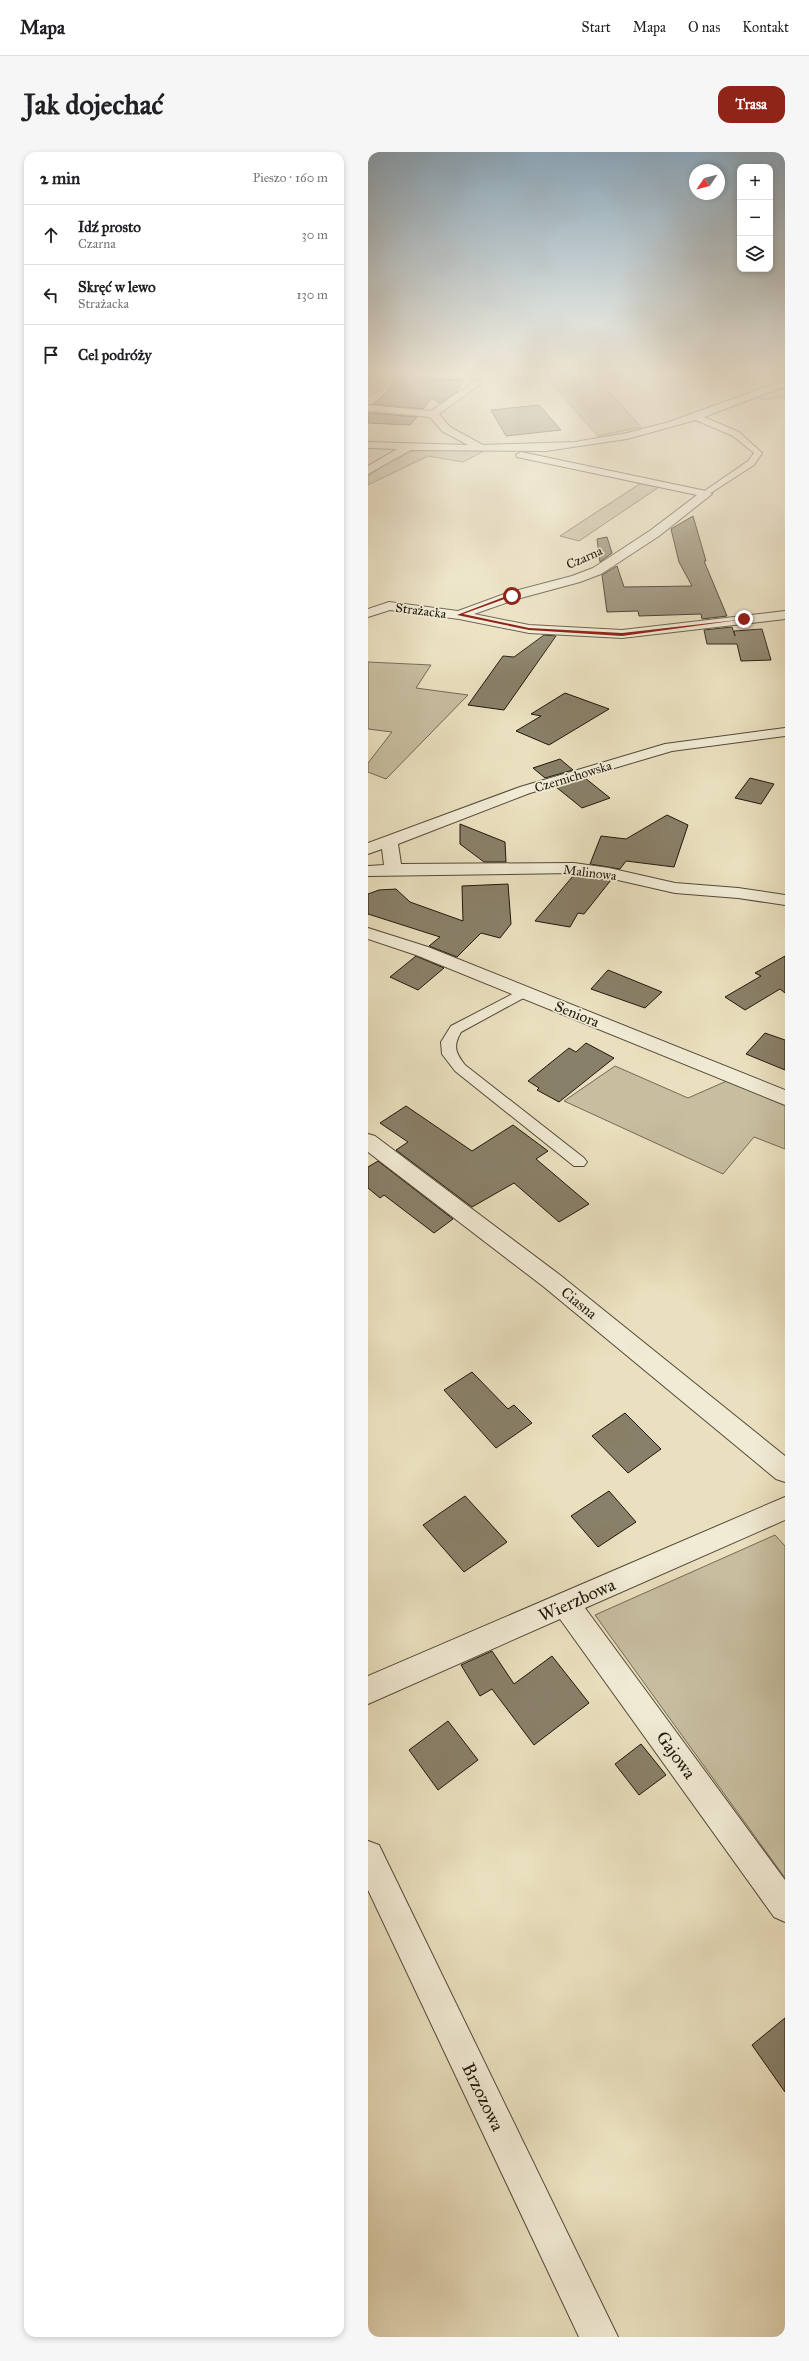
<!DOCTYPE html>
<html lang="pl">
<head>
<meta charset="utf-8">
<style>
  body { margin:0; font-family:"IM FELL Great Primer",serif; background:#f6f6f6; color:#202124 }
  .controls { position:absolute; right:12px; top:12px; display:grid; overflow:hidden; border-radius:8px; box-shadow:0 2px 6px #0003 }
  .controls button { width:36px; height:36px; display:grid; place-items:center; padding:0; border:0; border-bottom:1px solid #e0e0e0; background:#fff; color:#202124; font:20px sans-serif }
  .compass { position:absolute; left:321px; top:12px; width:36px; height:36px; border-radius:50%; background:#fff; box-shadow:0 2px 6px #0003; rotate:235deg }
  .stop { position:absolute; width:12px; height:12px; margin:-9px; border:3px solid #8f2418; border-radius:50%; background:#fff }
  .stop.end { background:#8f2418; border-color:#fff; box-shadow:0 1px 4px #0008 }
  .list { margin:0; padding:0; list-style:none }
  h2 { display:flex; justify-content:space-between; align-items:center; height:52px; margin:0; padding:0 16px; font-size:17px }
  h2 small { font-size:13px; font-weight:400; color:#757577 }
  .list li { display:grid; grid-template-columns:26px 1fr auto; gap:12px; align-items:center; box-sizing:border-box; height:60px; padding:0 16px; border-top:1px solid #e0e0e0 }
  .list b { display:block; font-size:15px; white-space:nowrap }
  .list p { margin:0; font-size:13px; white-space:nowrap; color:#757577 }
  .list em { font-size:13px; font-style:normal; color:#757577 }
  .icon { flex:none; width:22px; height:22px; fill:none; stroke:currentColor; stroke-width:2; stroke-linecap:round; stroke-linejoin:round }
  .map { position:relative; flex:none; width:417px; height:2185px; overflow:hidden; border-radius:12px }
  header { display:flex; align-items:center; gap:24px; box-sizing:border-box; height:56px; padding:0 20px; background:#fff; border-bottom:1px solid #e0e0e0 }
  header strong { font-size:19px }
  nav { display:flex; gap:22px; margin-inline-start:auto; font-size:14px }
  .intro { display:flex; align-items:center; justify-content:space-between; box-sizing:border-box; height:96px; padding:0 24px }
  h1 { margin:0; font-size:28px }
  .button { padding:10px 18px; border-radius:12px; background:#8f2418; color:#fff; font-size:14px; font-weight:700 }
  main { display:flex; gap:24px; padding:0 24px }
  aside { flex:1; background:#fff; border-radius:12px; box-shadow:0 2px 6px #0003 }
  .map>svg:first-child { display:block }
  .green { fill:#c7bea0; stroke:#736a56 }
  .building { fill:#898069; stroke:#1f170b }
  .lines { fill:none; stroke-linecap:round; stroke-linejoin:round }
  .service-casing { stroke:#524938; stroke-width:2 }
  .minor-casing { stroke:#524938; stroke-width:2 }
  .service { fill:#f1ebd5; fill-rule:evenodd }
  .minor { fill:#f1ebd5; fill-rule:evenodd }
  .route { fill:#8f2418 }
  .labels { text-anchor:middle; stroke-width:3.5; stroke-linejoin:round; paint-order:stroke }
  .far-street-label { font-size:13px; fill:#1f170b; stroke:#f1ebd5 }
  .street-label { font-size:15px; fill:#1f170b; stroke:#f1ebd5 }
  .near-street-label { font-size:18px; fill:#1f170b; stroke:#f1ebd5 }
</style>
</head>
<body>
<header>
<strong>Mapa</strong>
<nav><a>Start</a><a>Mapa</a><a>O nas</a><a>Kontakt</a></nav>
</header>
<div class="intro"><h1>Jak dojechać</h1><a class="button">Trasa</a></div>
<main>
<aside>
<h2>2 min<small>Pieszo · 160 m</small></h2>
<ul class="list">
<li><svg class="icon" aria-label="ahead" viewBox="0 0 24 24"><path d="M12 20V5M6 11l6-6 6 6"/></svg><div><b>Idź prosto</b><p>Czarna</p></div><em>30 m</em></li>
<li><svg class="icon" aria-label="left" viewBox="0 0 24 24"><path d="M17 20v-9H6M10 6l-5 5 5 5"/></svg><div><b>Skręć w lewo</b><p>Strażacka</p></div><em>130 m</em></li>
<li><svg class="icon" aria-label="arrive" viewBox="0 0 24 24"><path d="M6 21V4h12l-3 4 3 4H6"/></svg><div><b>Cel podróży</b></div></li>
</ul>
</aside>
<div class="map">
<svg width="417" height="2185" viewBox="0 0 417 2185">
  <rect width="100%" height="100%" fill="#eae0bf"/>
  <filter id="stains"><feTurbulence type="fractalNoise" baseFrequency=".005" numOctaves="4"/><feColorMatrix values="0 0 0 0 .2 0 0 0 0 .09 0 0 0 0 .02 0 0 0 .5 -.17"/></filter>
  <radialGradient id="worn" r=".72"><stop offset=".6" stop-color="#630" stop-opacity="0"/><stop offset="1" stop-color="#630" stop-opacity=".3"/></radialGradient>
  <!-- green -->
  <g class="green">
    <polygon points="0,219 56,219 0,244"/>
    <polygon points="172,219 222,219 273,275 230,284"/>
    <polygon points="417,235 417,245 394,248 391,245"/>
    <polygon points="41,297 116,299 95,310 60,304 0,333 0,324"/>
    <polygon points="273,331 291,335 211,389 192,384"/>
    <polygon points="0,510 63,513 48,536 100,543 18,627 0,620 0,611 24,580 0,577"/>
    <polygon points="247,914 320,946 361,928 417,952 417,997 386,985 355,1022 196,949"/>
    <polygon points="407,1383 417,1394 417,1726 227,1463"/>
  </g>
  <!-- building -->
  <g class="building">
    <polygon points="28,225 42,226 95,228 89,240 71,251 64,246 55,257 5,252 20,239"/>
    <polygon points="171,253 193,278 138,284 123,258"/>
    <polygon points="0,261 49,265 42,273 0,271"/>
    <polygon points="325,364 338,409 336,409 359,464 334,467 333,462 271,464 270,459 239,460 234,423 249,414 256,435 324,434 311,410 303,377"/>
    <polygon points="239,385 244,401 232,410 229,387"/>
    <polygon points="364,475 367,484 366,479 394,477 403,508 373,509 369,492 339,492 336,478"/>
    <polygon points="176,483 188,484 136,558 100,553 135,504 146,505"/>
    <polygon points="197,541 241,557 181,593 148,579 173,564 163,562"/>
    <polygon points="192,607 205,618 177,626 165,616"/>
    <polygon points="217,626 242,646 214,656 188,635"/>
    <polygon points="382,626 406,632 393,652 367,646"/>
    <polygon points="299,663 320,673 306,715 258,709 252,717 222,712 233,684 258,687"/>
    <polygon points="92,672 137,690 138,710 116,710 92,692"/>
    <polygon points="205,724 243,728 216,762 210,761 202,775 167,769"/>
    <polygon points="140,732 143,772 132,786 113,781 89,805 61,794 72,785 0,762 0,742 11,738 28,737 42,750 95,769 94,734"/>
    <polygon points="48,804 76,816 50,838 22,825"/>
    <polygon points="417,804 417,841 412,837 377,858 357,845 393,824 387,821"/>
    <polygon points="240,818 294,840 277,856 223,837"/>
    <polygon points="397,881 417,888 417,918 378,902"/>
    <polygon points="218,891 246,906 191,950 169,938 171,936 160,929 201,896 208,900"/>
    <polygon points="38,954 104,999 145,973 180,999 168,1007 221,1052 191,1070 146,1031 104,1055 28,998 40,990 12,971"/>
    <polygon points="10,1009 85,1067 66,1081 16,1043 12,1046 0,1036 0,1015"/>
    <polygon points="104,1220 140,1257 146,1253 164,1271 128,1296 76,1238"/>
    <polygon points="257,1261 293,1297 260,1321 224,1284"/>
    <polygon points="241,1339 268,1370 230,1395 203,1364"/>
    <polygon points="97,1344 139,1390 96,1420 55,1373"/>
    <polygon points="124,1499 146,1532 184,1504 221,1551 166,1593 124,1537 112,1544 93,1513"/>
    <polygon points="80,1569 110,1608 70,1638 41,1598"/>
    <polygon points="273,1592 298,1623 271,1643 247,1612"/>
    <polygon points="417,1866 417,1940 384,1893"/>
  </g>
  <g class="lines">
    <defs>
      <g id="service">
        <polygon points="323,262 329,262 371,280 394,301 386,313 338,344 334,342 335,340 380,309 386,301 365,284 323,266"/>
        <path d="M 156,836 L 161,837 L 163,840 L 161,843 L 93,880 C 85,894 87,900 97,913 L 216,1006 L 219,1010 L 216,1014 L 206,1014 L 87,919 L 74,902 L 73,890 L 83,874 Z"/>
      </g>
      <g id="minor">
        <polygon points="110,227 113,228 113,232 71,262 82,275 115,293 207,290 259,281 301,270 417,228 417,234 331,267 259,287 178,299 43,298 0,322 0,314 29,297 0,296 0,290 100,293 74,279 62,265 0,259 0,253 63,259"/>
        <polygon points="153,300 338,339 344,342 291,384 233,422 212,430 149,447 106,462 161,473 254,478 417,459 417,467 254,486 161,481 91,467 22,458 0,465 0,457 21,450 90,459 139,441 204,424 225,416 283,378 329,343 149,305 148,303"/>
        <polygon points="417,576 417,584 304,599 162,641 30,692 33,712 206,711 241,716 307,731 370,736 417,743 417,753 370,746 307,741 241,726 206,721 0,724 0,714 16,713 14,697 0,702 0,691 152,635 297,592"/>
        <polygon points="0,776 60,795 417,938 417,953 48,803 0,787"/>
        <polygon points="0,982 7,984 192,1123 417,1304 417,1330 408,1327 176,1135 0,1000"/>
        <polygon points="417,1345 417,1368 217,1456 417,1728 417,1770 406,1765 192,1467 0,1552 0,1524"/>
        <polygon points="0,1689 11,1693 250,2185 211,2185 0,1738"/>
      </g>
    </defs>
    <!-- service casing -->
    <use href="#service" class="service-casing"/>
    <!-- minor casing -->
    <use href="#minor" class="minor-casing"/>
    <!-- service -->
    <use href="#service" class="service"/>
    <!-- minor -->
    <use href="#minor" class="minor"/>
  </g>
  <!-- sky -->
  <linearGradient id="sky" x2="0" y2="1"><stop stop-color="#8daabf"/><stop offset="0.42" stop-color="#f6f1e2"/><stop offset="1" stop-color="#f6f1e2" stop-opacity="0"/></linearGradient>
  <rect width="417" height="524" fill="url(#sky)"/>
  <!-- route -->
  <polygon class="route" points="144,442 145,444 95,462 161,476 254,481 378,467 254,484 161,478 89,463"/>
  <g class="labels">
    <!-- far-street labels -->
    <g class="far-street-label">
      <text transform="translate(216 405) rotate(-24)" y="5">Czarna</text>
      <text transform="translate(53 458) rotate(7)" y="5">Strażacka</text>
      <text transform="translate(205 624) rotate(-17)" y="5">Czernichowska</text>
      <text transform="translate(222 720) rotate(7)" y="5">Malinowa</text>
    </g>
    <!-- street labels -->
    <g class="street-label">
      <text transform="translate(209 862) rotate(22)" y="5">Seniora</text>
      <text transform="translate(211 1151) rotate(39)" y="5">Ciasna</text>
    </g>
    <!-- near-street labels -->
    <g class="near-street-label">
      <text transform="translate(209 1448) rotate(-24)" y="6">Wierzbowa</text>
      <text transform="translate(308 1603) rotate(54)" y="6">Gajowa</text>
      <text transform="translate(115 1945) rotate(64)" y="6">Brzozowa</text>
    </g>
  </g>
  <rect width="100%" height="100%" filter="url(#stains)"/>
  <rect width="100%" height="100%" fill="url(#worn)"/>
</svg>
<div class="controls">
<button>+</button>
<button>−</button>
<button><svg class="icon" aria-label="layers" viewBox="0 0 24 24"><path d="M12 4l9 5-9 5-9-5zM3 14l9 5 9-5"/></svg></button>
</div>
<svg class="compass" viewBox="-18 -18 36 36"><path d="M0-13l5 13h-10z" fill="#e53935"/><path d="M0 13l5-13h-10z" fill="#757577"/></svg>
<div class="stop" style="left:144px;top:444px"></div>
<div class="stop end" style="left:376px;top:467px"></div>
</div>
</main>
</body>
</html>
